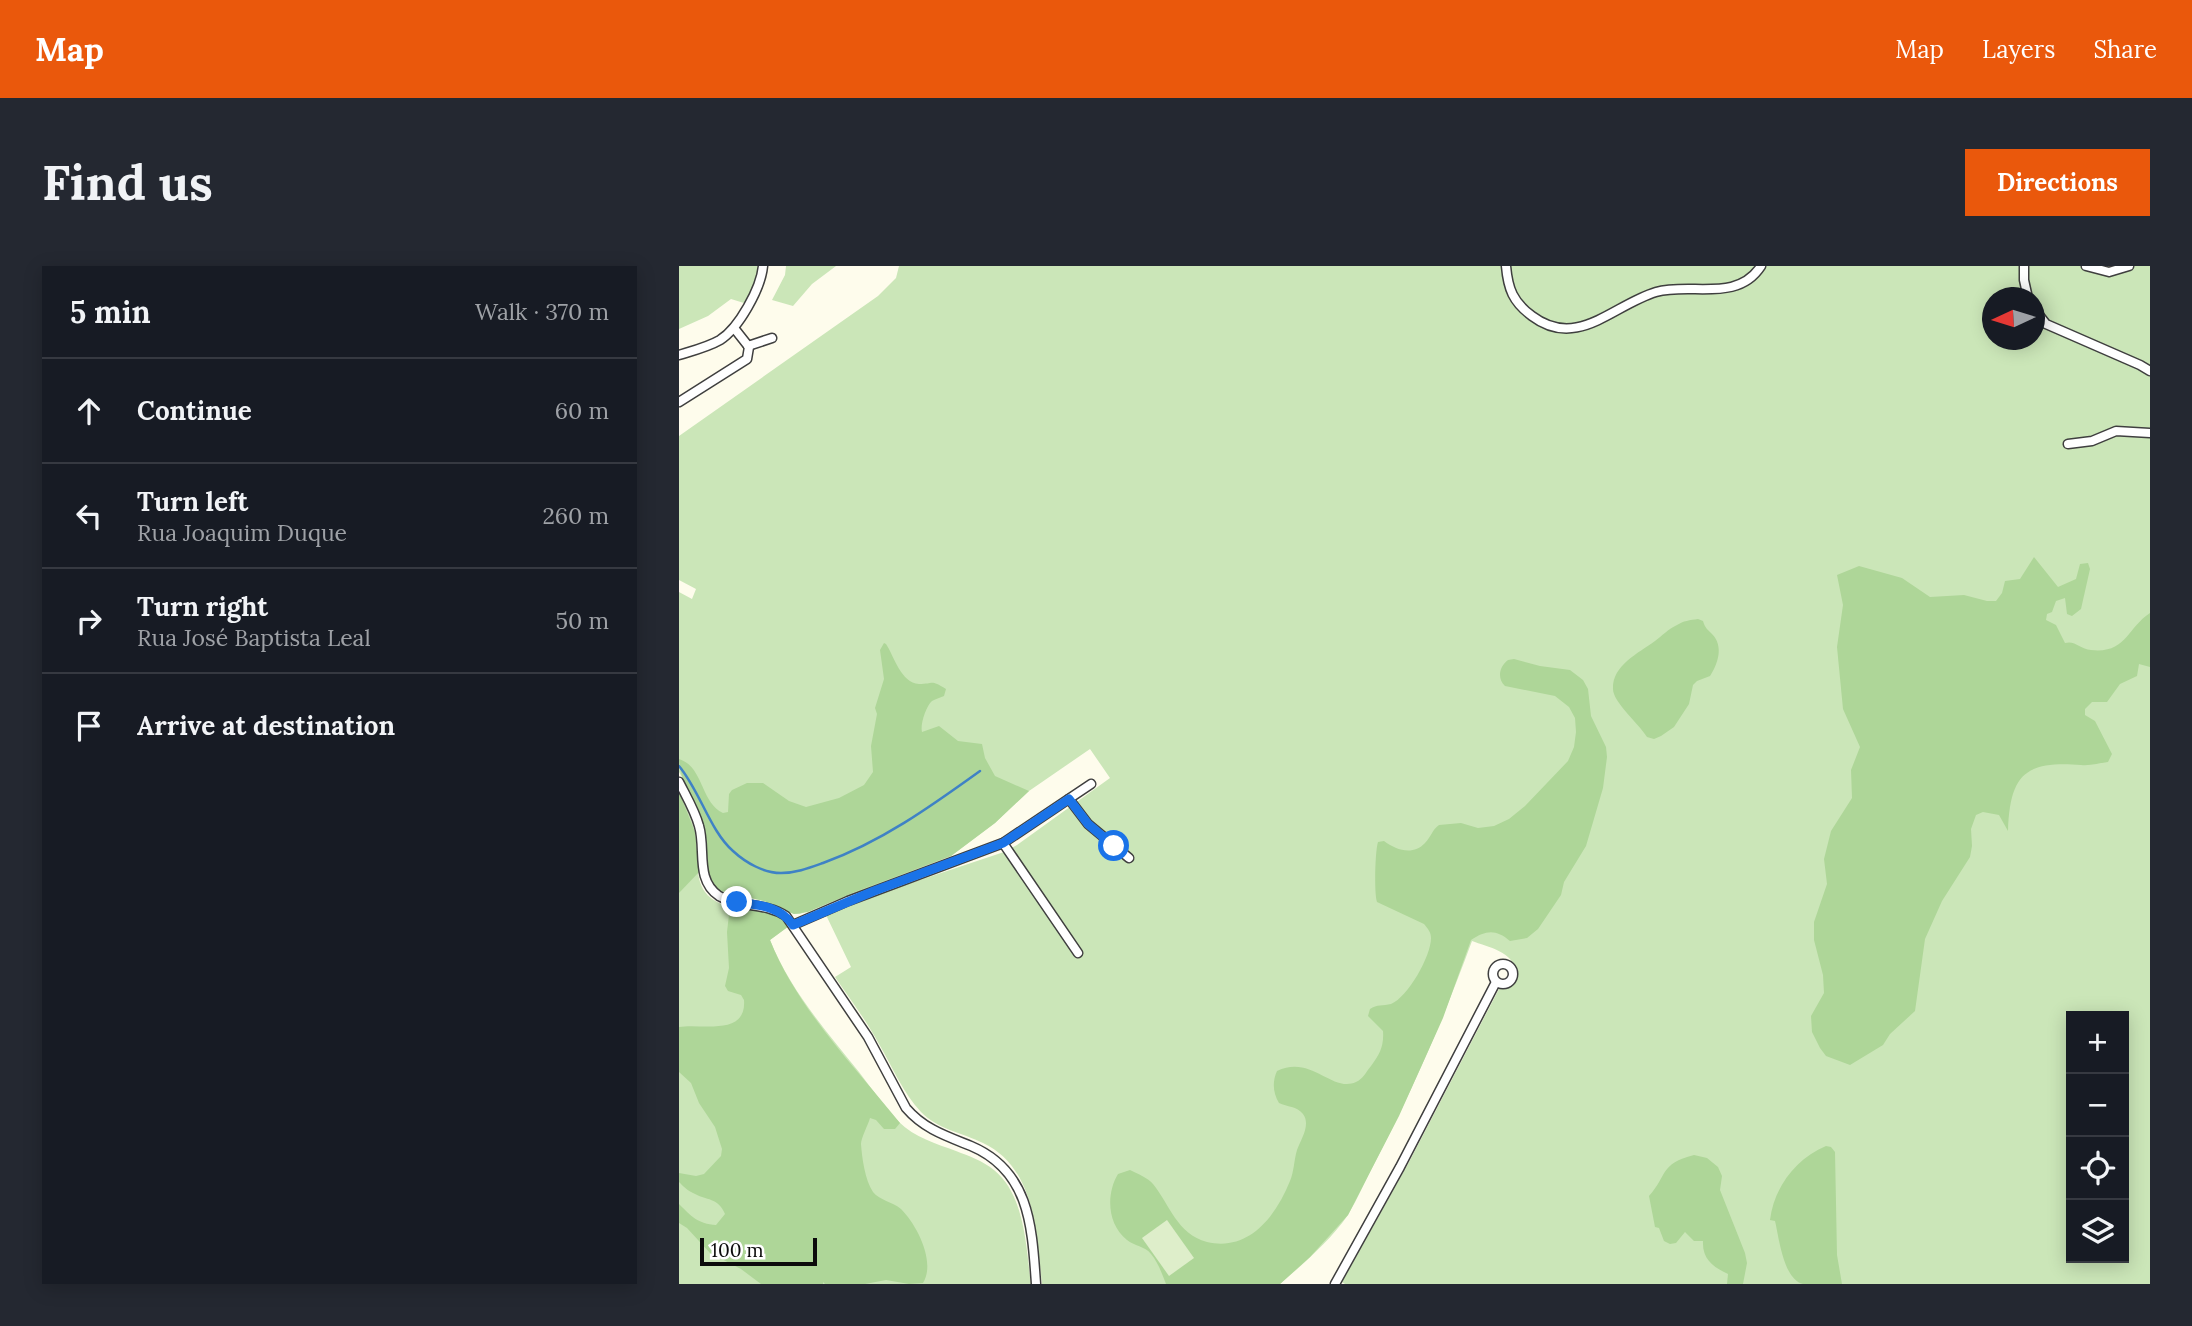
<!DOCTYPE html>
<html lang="en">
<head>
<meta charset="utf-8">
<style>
  body { margin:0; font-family:Lora,serif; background:#242831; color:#f1f3f6 }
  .controls { position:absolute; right:21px; bottom:21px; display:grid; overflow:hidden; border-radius:0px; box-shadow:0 4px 18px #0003 }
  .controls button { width:63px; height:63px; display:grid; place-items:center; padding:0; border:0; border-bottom:2px solid #363941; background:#171b24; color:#f1f3f6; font:35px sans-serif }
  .compass { position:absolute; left:1303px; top:21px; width:63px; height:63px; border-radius:50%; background:#171b24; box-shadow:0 4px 18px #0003; rotate:266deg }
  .scale { position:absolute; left:21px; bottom:18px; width:117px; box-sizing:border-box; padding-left:7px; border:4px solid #0c0c0c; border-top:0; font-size:19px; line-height:24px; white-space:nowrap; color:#0c0c0c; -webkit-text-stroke:5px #fff; paint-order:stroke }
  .stop { position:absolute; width:21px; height:21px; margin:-16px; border:5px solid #1a73e8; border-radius:50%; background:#fff }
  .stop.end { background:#1a73e8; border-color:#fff; box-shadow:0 2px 7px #0008 }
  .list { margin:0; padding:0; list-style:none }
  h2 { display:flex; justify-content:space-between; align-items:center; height:91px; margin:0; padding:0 28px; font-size:30px }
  h2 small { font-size:23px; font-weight:400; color:#9ea1a6 }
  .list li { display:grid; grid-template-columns:46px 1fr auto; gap:21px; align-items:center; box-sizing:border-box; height:105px; padding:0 28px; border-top:2px solid #363941 }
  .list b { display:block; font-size:26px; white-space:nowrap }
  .list p { margin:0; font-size:23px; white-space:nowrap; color:#9ea1a6 }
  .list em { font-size:23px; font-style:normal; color:#9ea1a6 }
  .icon { flex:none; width:38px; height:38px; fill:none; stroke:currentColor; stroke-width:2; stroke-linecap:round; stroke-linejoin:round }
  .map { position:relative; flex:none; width:1471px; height:1018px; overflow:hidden; border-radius:0px }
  header { display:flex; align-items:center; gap:42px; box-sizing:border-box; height:98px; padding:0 35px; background:#ea580c; color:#fff }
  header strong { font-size:33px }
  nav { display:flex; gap:38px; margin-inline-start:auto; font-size:24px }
  .intro { display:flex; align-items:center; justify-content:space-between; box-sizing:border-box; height:168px; padding:0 42px }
  h1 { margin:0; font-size:49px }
  .button { padding:18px 32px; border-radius:0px; background:#ea580c; color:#fff; font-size:24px; font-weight:700 }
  main { display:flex; gap:42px; padding:0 42px }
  aside { flex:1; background:#171b24; border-radius:0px; box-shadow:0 4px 18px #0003 }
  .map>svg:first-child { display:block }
  .green { fill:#cbe6b8; fill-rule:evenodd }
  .forest { fill:#aed698 }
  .pitch { fill:#deeeca }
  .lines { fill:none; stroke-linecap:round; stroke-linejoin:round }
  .stream { stroke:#3f82c5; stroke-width:2.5 }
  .minor-casing { stroke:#3f3f3f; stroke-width:11 }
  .minor { stroke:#fff; stroke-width:8 }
  .route { stroke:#1a73e8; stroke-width:9 }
</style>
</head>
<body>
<header>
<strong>Map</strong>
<nav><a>Map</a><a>Layers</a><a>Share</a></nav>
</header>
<div class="intro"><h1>Find us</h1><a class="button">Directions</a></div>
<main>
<aside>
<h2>5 min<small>Walk · 370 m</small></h2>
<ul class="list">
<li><svg class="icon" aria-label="ahead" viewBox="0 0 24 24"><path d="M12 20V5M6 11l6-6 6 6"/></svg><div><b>Continue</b></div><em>60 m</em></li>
<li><svg class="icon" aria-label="left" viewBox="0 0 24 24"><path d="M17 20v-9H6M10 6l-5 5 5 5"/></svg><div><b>Turn left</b><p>Rua Joaquim Duque</p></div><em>260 m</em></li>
<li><svg class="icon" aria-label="right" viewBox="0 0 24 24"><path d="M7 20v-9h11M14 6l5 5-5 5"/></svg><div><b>Turn right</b><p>Rua José Baptista Leal</p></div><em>50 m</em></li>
<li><svg class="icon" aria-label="arrive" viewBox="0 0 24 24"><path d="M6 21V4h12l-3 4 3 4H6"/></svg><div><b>Arrive at destination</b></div></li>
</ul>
</aside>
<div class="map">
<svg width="1471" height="1018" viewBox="0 0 1471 1018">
  <rect width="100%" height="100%" fill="#fefcec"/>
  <!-- green -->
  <g class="green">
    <polygon points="0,0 82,0 74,23 65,37 52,33 29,50 0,63"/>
    <polygon points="107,0 157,0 133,18 114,40 93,34 106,9"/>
    <path d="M 220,0 L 1471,0 L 1471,1018 L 666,1018 L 663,1016 L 730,896 L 820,723 C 827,722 835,719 836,710 C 840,687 809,681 793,675 C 765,751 734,824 696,896 C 687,913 679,932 669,949 C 651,975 625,997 601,1018 L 363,1018 C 357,968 357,902 304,877 C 284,867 258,863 242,846 C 224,827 213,800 200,778 C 187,754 171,733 156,711 L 172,701 L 147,649 L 211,624 L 325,586 L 338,579 L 431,512 L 411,483 L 350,525 L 316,557 L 272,590 L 121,648 L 115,648 L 85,635 L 43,626 L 32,615 L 28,601 L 26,563 L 21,545 L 0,506 L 0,326 L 13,333 L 17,323 L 0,314 L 0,170 L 199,30 L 217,12 ZM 1314,32 L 1356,32 L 1356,74 L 1314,74 ZM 1392,750 L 1445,750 L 1445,992 L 1392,992 Z"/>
    <path d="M 0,526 C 6,539 13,553 16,567 C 19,584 15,611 26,626 C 46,652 88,635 110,660 L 91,674 C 111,724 147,765 180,806 C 193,823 206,841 220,856 C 235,871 258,878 277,885 C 290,890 304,895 315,904 C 346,929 347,981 352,1018 L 0,1018 Z"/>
  </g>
  <!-- forest -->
  <g class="forest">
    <path d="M 1355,291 L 1379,321 L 1397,313 L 1401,298 L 1409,297 L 1411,303 L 1402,343 L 1393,350 L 1388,348 L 1386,332 L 1377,335 L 1373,346 L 1368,348 L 1367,354 L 1377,359 L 1386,377 C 1396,374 1401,383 1412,384 C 1447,388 1448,362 1471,347 L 1471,401 L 1460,398 L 1458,410 L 1441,418 L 1428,436 L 1413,436 L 1406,443 L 1406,449 L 1416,455 L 1433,488 L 1429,496 C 1420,497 1411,500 1402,499 C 1347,495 1331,507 1329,565 L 1320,549 L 1304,546 L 1297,549 L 1292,563 L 1293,580 L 1291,591 L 1263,635 L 1246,673 L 1236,745 L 1211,768 L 1204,779 L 1171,799 L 1147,790 L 1141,782 L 1133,766 L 1132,750 L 1145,727 L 1144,709 L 1135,674 L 1135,656 L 1148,618 L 1145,593 L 1152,565 L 1173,532 L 1172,504 L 1181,481 L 1164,443 L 1158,381 L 1164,339 L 1158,309 L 1180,300 L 1223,312 L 1251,331 L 1285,329 L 1308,335 L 1317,335 L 1323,327 L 1326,315 L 1341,313 Z"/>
    <path d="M 1019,353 L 1024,355 C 1026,362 1028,363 1033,368 C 1045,380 1039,398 1031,410 L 1018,415 L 1014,419 L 1010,438 L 995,461 L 982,470 L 975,473 L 968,471 C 960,458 934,436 934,423 C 933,399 960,387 976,375 C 983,370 989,363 998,359 C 1004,355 1011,354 1019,353 Z"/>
    <path d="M 205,377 L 207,378 C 215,390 222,417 240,418 C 255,418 251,413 267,423 L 265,430 C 261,432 256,433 253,435 C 247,440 241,459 243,466 L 260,460 L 279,475 L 303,478 L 306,492 L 316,510 L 350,525 L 316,557 L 272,590 L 173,627 L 129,646 L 115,648 L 85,635 L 39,624 C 23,605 31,582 25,560 C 19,537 0,516 0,493 C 25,501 21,536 44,547 L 49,546 L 50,528 L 53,524 L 68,517 L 84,517 L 110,535 L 127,541 L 160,532 L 185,519 L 194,506 L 192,480 L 198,448 L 196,442 L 205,413 L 201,384 Z"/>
    <path d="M 835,393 L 861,400 L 891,404 L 904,414 L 909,423 L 912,450 L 927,481 L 928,491 L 924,522 L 907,580 L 885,616 L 882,629 L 859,663 L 848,672 L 831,675 C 817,663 807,664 792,674 L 764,752 L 720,850 L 669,949 L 631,991 L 601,1018 L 487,1018 C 483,1008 479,996 472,988 C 466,980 455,980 448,974 C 428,958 427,928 439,908 L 451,904 C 459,908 469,912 474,918 C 491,939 498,968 528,976 C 570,986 597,950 611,915 C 615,906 615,894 618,884 C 622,873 632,859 624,848 C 618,840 608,841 600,837 C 594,827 593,816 598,805 C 632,788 653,827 677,816 C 684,813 687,806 692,800 C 701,788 705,780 704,765 L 689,750 L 691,743 C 698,738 704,740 712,738 C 729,731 752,690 752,672 C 752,666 749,663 745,658 L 698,636 C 695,628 696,585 699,576 L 705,575 C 717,584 734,590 746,577 C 752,571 753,564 760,559 L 782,557 L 799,562 L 815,560 L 830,553 L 846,540 L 889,495 L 895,481 L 897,466 L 896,452 L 890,441 L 876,430 L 826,420 C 818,412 820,401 829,394 Z"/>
    <polygon points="0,526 16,566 20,606 0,627"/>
    <path d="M 51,640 L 97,648 L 110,660 L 91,674 C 118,742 176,801 221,857 L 216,863 L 205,863 L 197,854 L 191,852 C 189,859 182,872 182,878 C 183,892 186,914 194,926 C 200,934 214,936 222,943 C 238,959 257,996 244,1017 L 230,1018 L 207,1014 L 186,1018 L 146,1018 L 144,1016 L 144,1018 L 82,1018 L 62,1003 L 31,987 L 8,962 L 0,957 L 0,938 C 12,950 19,958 37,959 L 46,948 C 39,931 28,935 14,927 C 9,925 4,920 0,916 L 0,907 L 17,910 L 25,908 L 42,890 L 43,883 L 36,861 L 20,837 L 12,817 L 0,806 L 0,761 C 22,757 68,771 65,734 L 62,729 L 49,725 L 46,720 L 50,702 L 48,666 Z"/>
    <path d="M 1147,880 L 1152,881 L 1156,886 L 1158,989 L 1163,1018 C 1151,1018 1136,1018 1124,1018 C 1104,1013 1100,971 1096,955 L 1091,954 C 1095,922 1116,893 1147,880 Z"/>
    <path d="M 1015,889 L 1028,892 L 1039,901 L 1043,910 L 1041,924 L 1066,987 L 1068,997 L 1064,1018 L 1048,1018 L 1049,1008 C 1034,1001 1023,993 1024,975 L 1015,975 L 1006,966 L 997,977 L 991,978 L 985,975 L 980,962 L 976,961 L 970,930 C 989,909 980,898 1015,889 Z"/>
  </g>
  <!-- pitch -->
  <polygon class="pitch" points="488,954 515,992 490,1010 463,972"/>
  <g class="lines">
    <!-- stream -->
    <path class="stream" d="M 0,500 C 21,525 31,565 54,585 C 67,597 85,607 102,607 C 117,607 130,602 144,597 C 202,576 251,541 301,505"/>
    <defs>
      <g id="minor">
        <path d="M 827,0 C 829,23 834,36 853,50 C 898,84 934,39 977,26 C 1012,16 1058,37 1082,0"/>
        <polyline points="1345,0 1345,14 1349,32"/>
        <polyline points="1407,0 1430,6 1450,0"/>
        <polyline points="1356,44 1367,58 1461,99 1471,105"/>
        <polyline points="69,80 93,72"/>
        <path d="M 0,89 C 13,85 29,81 41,74 C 60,62 82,22 84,0"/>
        <polyline points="0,136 68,93 70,81 55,62"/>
        <polyline points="1389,178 1413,175 1437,165 1471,167"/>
        <path d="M 0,516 C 7,530 16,545 20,560 C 27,583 16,614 40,630 C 60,642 86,636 107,650 L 189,771 L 227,842 C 245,863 267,870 292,880 C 351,905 353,961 357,1018"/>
        <polyline points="390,533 409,558 450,592"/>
        <polyline points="324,577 399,687"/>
        <polyline points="114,659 169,635 324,577 412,518"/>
        <circle cx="824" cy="708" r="10"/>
        <polyline points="656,1018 721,901 817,716"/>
      </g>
    </defs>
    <!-- minor casing -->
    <use href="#minor" class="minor-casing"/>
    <!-- minor -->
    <use href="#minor" class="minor"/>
  </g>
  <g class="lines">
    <!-- route -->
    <path class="route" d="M 58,636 C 80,639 100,640 114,659 L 195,625 L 324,577 L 390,533 L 409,558 L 435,580"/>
  </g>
</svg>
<div class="controls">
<button>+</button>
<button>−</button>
<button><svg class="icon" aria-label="locate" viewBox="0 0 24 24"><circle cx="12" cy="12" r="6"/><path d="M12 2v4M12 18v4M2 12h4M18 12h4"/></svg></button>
<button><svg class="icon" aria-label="layers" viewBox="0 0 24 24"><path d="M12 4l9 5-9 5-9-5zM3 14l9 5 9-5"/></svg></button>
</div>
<svg class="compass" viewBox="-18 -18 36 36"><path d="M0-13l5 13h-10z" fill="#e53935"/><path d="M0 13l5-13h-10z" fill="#9ea1a6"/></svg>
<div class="scale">100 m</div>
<div class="stop" style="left:435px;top:580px"></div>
<div class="stop end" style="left:58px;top:636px"></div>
</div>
</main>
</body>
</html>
